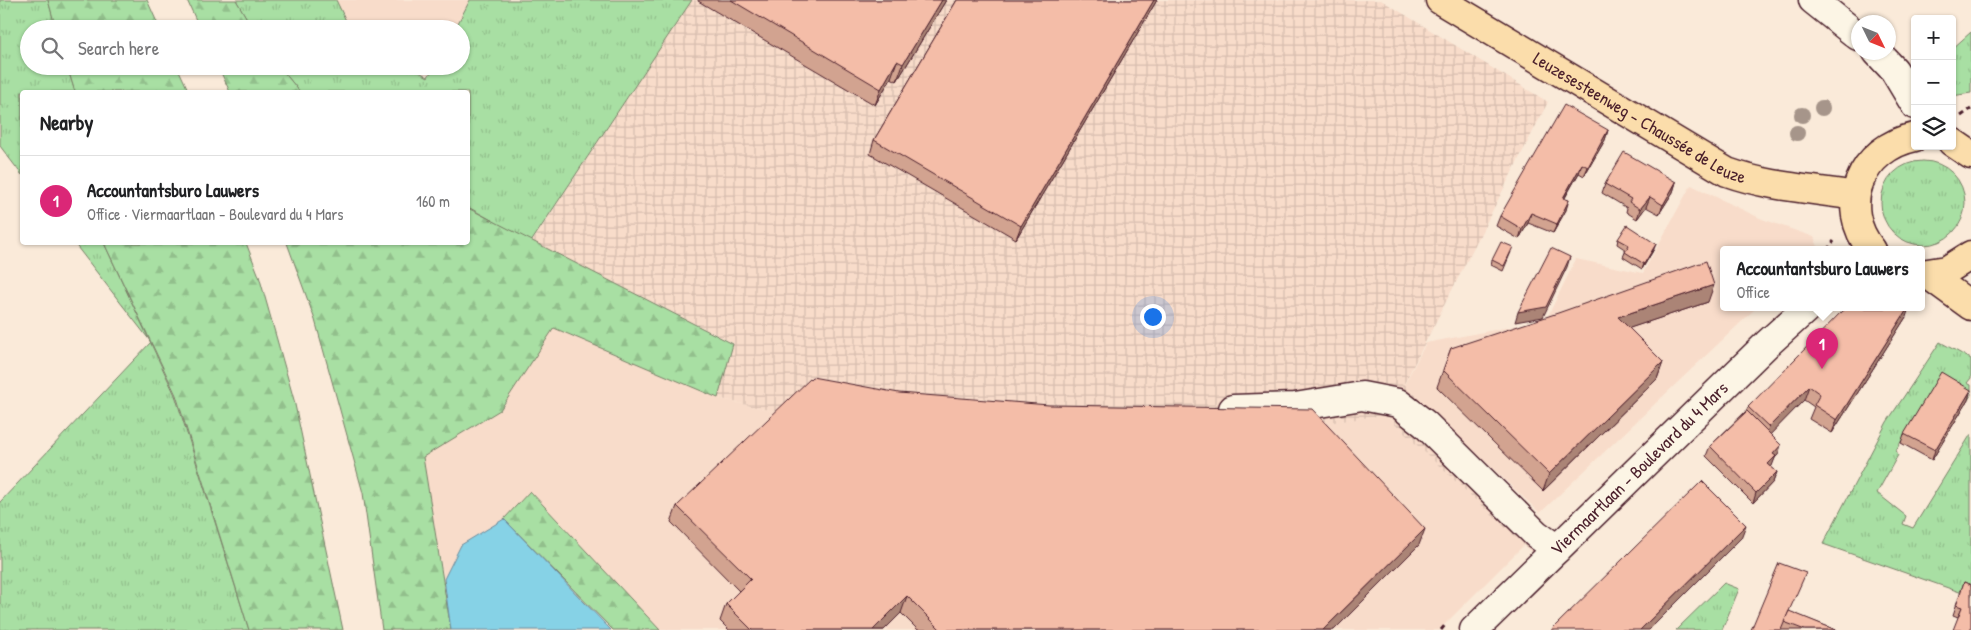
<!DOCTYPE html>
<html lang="en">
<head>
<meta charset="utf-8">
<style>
  body { margin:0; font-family:"Patrick Hand",sans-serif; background:#f2f2f2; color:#202124 }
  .controls { position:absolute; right:15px; top:15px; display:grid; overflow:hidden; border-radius:5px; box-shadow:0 1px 4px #0004 }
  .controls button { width:45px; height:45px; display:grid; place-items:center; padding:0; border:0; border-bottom:1px solid #e0e0e0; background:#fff; color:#202124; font:25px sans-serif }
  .compass { position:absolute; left:1851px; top:15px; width:45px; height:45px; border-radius:50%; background:#fff; box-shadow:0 1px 4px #0004; rotate:133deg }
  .you { position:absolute; left:1152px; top:316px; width:18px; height:18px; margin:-12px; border:4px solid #fff; border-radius:50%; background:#1a73e8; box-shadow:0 0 0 8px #1a73e833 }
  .badge { display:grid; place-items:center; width:32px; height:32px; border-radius:50%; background:#db2777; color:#fff; font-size:16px; font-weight:700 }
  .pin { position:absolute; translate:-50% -41px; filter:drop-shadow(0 1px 2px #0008) }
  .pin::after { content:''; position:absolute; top:26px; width:18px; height:15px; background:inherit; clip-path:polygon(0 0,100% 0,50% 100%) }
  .popup { position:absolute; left:1720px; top:246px; width:205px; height:65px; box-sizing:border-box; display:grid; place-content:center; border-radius:5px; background:#fff; filter:drop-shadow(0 1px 4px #0005); font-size:16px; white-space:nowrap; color:#757577 }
  .popup b { font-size:19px; color:#202124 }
  .popup::after { content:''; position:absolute; left:50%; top:100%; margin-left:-10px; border:10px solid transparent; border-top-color:#fff }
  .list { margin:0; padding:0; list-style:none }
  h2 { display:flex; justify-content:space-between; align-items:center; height:65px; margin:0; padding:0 20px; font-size:21px }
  h2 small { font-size:16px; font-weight:400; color:#757577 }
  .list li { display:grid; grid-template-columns:32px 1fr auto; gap:15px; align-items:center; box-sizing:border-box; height:90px; padding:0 20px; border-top:1px solid #e0e0e0 }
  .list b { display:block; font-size:19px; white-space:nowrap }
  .list p { margin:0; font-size:16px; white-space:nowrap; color:#757577 }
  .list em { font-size:16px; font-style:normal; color:#757577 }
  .icon { flex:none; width:28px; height:28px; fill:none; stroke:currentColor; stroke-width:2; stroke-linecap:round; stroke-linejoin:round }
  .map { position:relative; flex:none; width:1971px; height:630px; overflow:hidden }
  .search { position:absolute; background:#fff; box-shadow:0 1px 4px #0004; left:20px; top:20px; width:450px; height:55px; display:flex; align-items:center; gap:12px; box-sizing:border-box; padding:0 18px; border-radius:28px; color:#757577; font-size:19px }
  .panel { position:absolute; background:#fff; box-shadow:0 1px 4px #0004; left:20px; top:90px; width:450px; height:155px; border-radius:5px }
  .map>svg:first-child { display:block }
  .built { fill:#f8dcca }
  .industrial { fill:url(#industrial-grid) }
  .grass { fill:url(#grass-tufts); stroke:#797f67 }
  .forest { fill:url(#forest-firs); stroke:#797f67 }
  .water { fill:#86d2e6; stroke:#6e8a9b }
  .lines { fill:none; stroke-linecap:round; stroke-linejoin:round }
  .minor-casing { stroke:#4a1f2b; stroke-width:31 }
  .major-casing { stroke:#4a1f2b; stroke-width:31 }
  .path { stroke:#4a1f2b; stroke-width:3; stroke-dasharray:5 4; stroke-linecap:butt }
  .minor { stroke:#fcf5e5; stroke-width:28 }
  .major { stroke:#fbddab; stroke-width:28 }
  .tree { fill:#a6958a }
  .wall { fill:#d2a390; stroke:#4a1f2b }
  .shaded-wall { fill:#ab8476; stroke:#4a1f2b }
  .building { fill:#f4bda8; stroke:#4a1f2b }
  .labels { text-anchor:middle; stroke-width:4; stroke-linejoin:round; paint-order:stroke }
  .street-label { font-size:18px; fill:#4a1f2b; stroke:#fcf5e5 }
</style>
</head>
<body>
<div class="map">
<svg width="1971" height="630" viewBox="0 0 1971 630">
  <defs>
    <pattern id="industrial-grid" width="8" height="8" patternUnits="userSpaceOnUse" patternTransform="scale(1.25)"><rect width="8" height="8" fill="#f8dcca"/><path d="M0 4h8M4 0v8" fill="none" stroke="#d6bcae"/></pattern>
    <pattern id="grass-tufts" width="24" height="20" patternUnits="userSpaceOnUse" patternTransform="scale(1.25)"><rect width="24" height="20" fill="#a8dfa3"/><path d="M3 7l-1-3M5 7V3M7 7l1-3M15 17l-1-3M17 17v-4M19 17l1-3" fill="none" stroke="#92bf8c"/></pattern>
    <pattern id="forest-firs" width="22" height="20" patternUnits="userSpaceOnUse" patternTransform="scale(1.25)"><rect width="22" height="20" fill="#a8dfa3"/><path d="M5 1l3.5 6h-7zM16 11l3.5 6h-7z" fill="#92bf8c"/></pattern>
  </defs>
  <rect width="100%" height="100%" fill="#faead9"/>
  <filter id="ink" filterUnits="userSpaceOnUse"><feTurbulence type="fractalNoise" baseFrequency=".02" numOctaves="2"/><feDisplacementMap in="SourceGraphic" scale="10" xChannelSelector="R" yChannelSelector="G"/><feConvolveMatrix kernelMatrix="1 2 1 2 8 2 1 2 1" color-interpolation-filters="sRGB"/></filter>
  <g filter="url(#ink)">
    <!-- built -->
    <g class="built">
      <polygon points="336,0 470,0 455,29 350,29"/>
      <polygon points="1691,185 1762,219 1814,237 1819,249 1723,250 1723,308 1756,308 1540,513 1404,385 1426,343 1546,320 1576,259 1643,273"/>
      <polygon points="554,328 718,398 785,414 1306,425 1385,415 1526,543 1439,630 660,630 530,491 504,519 461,545 444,579 422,457 500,410 507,401 470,385"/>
    </g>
    <!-- industrial -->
    <polygon class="industrial" points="692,0 1381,0 1548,102 1404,384 1557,533 1531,552 1385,415 1306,426 785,414 718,398 733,343 532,242"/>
    <!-- grass -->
    <g class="grass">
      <polygon points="0,0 48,0 56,29 29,29 29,66 67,66 75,92 22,92 22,175 0,146"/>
      <polygon points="236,0 336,0 350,29 253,29"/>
      <polygon points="470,0 692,0 531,242 468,207 468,92 300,92 279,66 409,66 428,77 434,66 461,66 461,29 455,29"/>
      <polygon points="1971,32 1971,93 1952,96 1952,49"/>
      <circle cx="1923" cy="203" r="42"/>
      <polygon points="74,243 104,243 175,395 249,630 0,630 0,502 151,342"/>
      <polygon points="1940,342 1971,359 1971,378 1967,383 1971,385 1971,395 1968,400 1937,382 1896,450 1898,455 1877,493 1906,516 1903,524 1913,528 1971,434 1971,596 1823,544 1887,422"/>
      <polygon points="1724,583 1739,589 1722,630 1676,630"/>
    </g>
    <!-- forest -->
    <g class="forest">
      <polygon points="48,0 147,0 160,29 56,29"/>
      <polygon points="187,0 236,0 253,29 200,29"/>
      <polygon points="67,66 177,66 189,92 75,92"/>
      <polygon points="218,66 279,66 300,92 230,92"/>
      <polygon points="468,208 733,344 718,398 554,328 500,410 423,457 451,630 382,630 363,493 315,320 287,243 468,242"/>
      <polygon points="104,243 246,243 259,276 294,400 343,630 249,630 176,395"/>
      <polygon points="530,491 660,630 613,630 504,519"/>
    </g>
    <!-- water -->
    <polygon class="water" points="504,519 611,630 451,630 444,579 461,545"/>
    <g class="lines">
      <defs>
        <g id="minor">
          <polyline points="1813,0 1858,36"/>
          <polyline points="1877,52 1894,70 1915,105"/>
          <polyline points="1233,409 1295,407 1362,396 1398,403 1425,424 1536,534 1557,549"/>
          <path id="s1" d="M 1474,630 L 1767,344 L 1807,308"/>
        </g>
        <g id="major">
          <path id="s2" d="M 1440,0 L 1727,172 C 1769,187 1812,189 1855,196"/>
          <polyline points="1952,142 1971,155"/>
          <path d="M 1872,250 C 1836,206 1861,148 1915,137"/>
          <polyline points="1921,274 1947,270 1971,255"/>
          <polyline points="1927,274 1971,306"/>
        </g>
      </defs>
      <!-- minor casing -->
      <use href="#minor" class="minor-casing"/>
      <!-- major casing -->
      <use href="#major" class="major-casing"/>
      <!-- path -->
      <g class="path">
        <polyline points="1961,116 1971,109"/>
        <polyline points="1827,250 1834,241"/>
        <polyline points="1441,630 1446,624"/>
      </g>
      <!-- minor -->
      <use href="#minor" class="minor"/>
      <!-- major -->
      <use href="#major" class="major"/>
    </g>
    <!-- trees -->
    <g class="tree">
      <circle cx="1822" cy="108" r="8"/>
      <circle cx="1802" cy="115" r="8"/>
      <circle cx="1797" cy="133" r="8"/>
    </g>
    <!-- wall -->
    <g class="wall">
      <polygon points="698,0 946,0 897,81 891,78 875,105 698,1"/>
      <polygon points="957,0 1157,0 1016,239 870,154 874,140"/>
      <polygon points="1608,130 1605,140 1584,176 1579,173 1565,198 1566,210 1553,233 1528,223 1519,239 1496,226 1500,216"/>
      <polygon points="1676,182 1673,192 1659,214 1646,207 1637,219 1626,212 1627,208 1602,193 1605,184"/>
      <polygon points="1618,239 1654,249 1642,269 1623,257 1626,250 1617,244"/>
      <polygon points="1511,252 1503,271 1491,265 1492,260"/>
      <polygon points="1708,302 1629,328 1663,362 1657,379 1543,491 1437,387 1451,348"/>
      <polygon points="1906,317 1832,433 1809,419 1814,407 1804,400 1770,434 1778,455 1775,458 1771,467 1777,472 1773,482 1753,503 1706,456 1710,446 1746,411 1748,407"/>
      <polygon points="1968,400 1932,460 1901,443 1904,434"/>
      <polygon points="677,506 1419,545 1334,630 918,630 901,613 884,630 729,630 720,621 726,604 739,591 671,522"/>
      <polygon points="1964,582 1971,585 1958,617 1953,615"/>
      <polygon points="1790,612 1836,630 1751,630"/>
    </g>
    <!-- shaded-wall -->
    <g class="shaded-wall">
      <polygon points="942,0 946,0 897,81 903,64"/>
      <polygon points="1154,0 1157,0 1016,239 1021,226"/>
      <polygon points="897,61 891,78 875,105 881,89"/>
      <polygon points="1608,130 1605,140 1584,176 1588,167"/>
      <polygon points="1582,164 1579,173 1559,207 1563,198"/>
      <polygon points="1676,182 1673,192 1659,214 1663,205"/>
      <polygon points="1650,197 1646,207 1637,219 1640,209"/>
      <polygon points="1569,200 1566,210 1553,233 1557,224"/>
      <polygon points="1531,213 1528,223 1519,239 1522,229"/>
      <polygon points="1656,244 1654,249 1642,269 1644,264"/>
      <polygon points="1570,257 1567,267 1543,317 1515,322 1518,312"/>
      <polygon points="1714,285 1708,302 1612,334 1618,317"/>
      <polygon points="1908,308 1909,308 1906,317 1832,433 1837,420"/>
      <polygon points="1663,362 1657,379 1543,491 1549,474"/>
      <polygon points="1809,386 1804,400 1764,441 1769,427"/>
      <polygon points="1971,390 1968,400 1932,460 1935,450"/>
      <polygon points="1781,445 1778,455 1775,458 1772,466 1764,473 1768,464 1773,454"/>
      <polygon points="1777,472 1773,482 1753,503 1756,493"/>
      <polygon points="1746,525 1741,538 1649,630 1640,630"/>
      <polygon points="1425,529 1419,545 1334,630 1323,630"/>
      <polygon points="907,596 901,613 884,630 873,630"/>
    </g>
    <!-- building -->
    <g class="building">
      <polygon points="731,0 942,0 903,64 897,61 881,89"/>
      <polygon points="957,0 1154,0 1021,226 874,140"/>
      <polygon points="1564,105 1608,130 1588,167 1582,164 1563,198 1569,200 1557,224 1531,213 1522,229 1500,216"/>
      <polygon points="1624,152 1676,182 1663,205 1650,197 1640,209 1629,202 1631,199 1605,184"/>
      <polygon points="1627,225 1656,244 1644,264 1625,252 1629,245 1618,239"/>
      <polygon points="1501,242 1513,247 1504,266 1492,260"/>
      <polygon points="1551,248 1570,257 1546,307 1518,312"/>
      <polygon points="1706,261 1714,285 1618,317 1663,362 1549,474 1443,370 1451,348 1558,313"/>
      <polygon points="1845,308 1908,308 1837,420 1814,405 1820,394 1809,386 1769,427 1748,407"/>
      <polygon points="1941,372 1971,390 1935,450 1904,434"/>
      <polygon points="812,377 899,393 1049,405 1312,409 1425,529 1323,630 941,630 907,596 873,630 752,630 726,604 751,579 677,506"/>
      <polygon points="1747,411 1781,445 1773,454 1776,456 1768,464 1777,472 1756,493 1710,446"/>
      <polygon points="1702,481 1746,525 1640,630 1551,630"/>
      <polygon points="1779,563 1806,573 1789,611 1781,630 1751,630"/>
      <polygon points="1964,582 1971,585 1971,630 1953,630 1962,607 1956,605"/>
      <polygon points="1789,611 1836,630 1805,630 1784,622"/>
    </g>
  </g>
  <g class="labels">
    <!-- street labels -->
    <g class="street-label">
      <text dy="6" stroke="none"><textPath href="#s2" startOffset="232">Leuzesesteenweg - Chaussée de Leuze</textPath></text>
      <text dy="6" stroke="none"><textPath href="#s1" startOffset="231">Viermaartlaan - Boulevard du 4 Mars</textPath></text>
    </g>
  </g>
</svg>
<div class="controls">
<button>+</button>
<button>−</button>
<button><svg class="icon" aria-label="layers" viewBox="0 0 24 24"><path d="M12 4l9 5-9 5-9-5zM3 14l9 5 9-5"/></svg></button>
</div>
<svg class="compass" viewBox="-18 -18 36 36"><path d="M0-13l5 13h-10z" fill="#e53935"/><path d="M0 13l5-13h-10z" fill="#757577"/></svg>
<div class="you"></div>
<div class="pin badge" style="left:1822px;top:369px">1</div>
<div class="popup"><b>Accountantsburo Lauwers</b>Office</div>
<div class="search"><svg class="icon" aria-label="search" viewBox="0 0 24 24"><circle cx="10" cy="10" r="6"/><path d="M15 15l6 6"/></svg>Search here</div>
<section class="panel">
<h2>Nearby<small></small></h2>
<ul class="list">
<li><span class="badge">1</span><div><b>Accountantsburo Lauwers</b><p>Office · Viermaartlaan - Boulevard du 4 Mars</p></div><em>160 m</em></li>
</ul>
</section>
</div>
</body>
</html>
